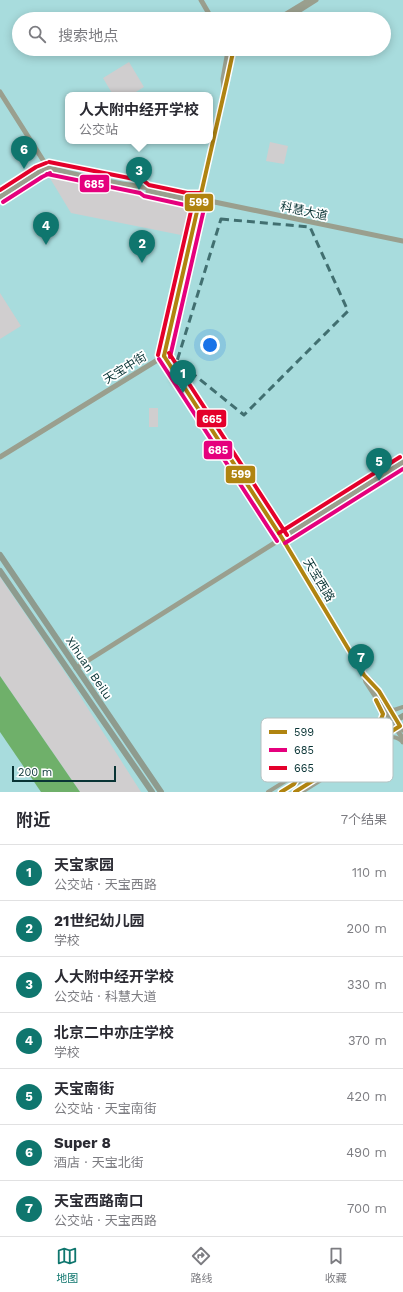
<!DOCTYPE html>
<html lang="zh">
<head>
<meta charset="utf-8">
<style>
  body { margin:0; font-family:"Work Sans","Noto Sans SC",sans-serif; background:#f7f7f7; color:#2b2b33 }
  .scale { position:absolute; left:12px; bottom:10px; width:104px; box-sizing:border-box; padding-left:4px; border:2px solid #093435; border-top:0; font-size:11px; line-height:14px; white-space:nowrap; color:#093435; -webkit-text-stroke:3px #fff; paint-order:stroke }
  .you { position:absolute; left:210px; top:345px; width:14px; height:14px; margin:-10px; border:3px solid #fff; border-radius:50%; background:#1a73e8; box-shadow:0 0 0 6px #1a73e833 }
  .badge { display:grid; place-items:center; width:26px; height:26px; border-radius:50%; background:#0f766e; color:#fff; font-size:13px; font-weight:700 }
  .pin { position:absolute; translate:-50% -33px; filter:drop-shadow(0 1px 2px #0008) }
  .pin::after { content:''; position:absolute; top:21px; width:14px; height:12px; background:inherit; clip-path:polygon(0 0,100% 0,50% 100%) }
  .popup { position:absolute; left:65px; top:92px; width:148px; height:52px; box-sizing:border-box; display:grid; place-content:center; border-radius:8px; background:#fff; filter:drop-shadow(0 1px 3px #0005); font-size:13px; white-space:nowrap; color:#7c7c81 }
  .popup b { font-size:15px; color:#2b2b33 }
  .popup::after { content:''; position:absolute; left:50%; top:100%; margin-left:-8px; border:8px solid transparent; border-top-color:#fff }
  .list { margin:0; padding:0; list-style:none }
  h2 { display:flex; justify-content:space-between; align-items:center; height:52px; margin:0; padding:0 16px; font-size:17px }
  h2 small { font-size:13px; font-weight:400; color:#7c7c81 }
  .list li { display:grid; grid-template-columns:26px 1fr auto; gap:12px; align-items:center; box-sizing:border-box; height:56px; padding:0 16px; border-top:1px solid #e1e1e2 }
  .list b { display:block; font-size:15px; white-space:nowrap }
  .list p { margin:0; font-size:13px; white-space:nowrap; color:#7c7c81 }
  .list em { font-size:13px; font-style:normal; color:#7c7c81 }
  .icon { flex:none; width:22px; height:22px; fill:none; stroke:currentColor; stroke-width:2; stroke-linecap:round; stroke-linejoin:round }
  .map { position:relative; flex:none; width:403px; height:792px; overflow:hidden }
  .search { position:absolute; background:#fff; box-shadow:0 2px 10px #0003; left:12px; right:12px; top:12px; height:44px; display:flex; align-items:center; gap:10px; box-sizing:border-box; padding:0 14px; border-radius:22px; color:#7c7c81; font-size:15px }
  .sheet { height:444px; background:#fff }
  nav { display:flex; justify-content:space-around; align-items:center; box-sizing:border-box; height:56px; border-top:1px solid #e1e1e2; background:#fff; font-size:11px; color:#7c7c81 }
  nav a { display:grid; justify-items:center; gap:2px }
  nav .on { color:#0f766e }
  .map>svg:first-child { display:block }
  .green { fill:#d0cecf }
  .water { fill:#6fb06a }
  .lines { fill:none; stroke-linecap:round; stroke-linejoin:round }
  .minor { stroke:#9a9f8e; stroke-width:4 }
  .tertiary { stroke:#9a9f8e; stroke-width:5 }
  .secondary { stroke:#929c8b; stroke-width:6 }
  .primary { stroke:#8e9b8e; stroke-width:6 }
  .bus-1-casing { stroke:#fff; stroke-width:7 }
  .bus-2-casing { stroke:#fff; stroke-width:7 }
  .bus-3-casing { stroke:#fff; stroke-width:7 }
  .bus-1 { stroke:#b08410; stroke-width:4 }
  .bus-2 { stroke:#e5007d; stroke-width:4 }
  .bus-3 { stroke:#e4002b; stroke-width:4 }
  .marked { fill:none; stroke:#416f70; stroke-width:3; stroke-dasharray:8 5; stroke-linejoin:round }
  .labels { text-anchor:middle; stroke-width:3.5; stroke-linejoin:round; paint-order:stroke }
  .street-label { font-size:12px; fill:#093435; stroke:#fff }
  .key { fill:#fff; stroke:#b5c2c2; stroke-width:1 }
  .key-label { font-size:11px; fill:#093435 }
  .line-badge { stroke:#fff; stroke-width:1.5 }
  .badge-label { font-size:11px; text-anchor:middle; font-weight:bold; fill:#fff }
</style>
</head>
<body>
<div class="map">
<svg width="403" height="792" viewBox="0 0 403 792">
  <rect width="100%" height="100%" fill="#a8dcdd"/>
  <!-- green -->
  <g class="green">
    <polygon points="129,62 144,87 131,95 113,95 103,78"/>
    <polygon points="270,142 288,146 284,164 266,161"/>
    <polygon points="48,175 52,175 190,205 193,208 186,236 71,213"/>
    <polygon points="0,293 21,326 0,339"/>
    <rect x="149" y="408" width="9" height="19"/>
    <polygon points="0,577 66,674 141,792 80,792 0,676"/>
  </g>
  <!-- water -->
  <polygon class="water" points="0,676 80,792 41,792 0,732"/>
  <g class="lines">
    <!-- minor -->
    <g class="minor">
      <polyline points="390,708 394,710 403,707"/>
      <polyline points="268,792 380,722"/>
      <path d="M 302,792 L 387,739 C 394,736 397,737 403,742"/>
    </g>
    <!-- tertiary -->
    <g class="tertiary">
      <polyline points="201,0 212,19"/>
      <polyline points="278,19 309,0"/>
      <polyline points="286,19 316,0"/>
      <polyline points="224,88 223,79 228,51 230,49"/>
      <path d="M 0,92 L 48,168 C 80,175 111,183 143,187 C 162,190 181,193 200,199 L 403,241"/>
      <polyline points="148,191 186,199 195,199"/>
      <polyline points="0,197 39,172 48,168"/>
      <polyline points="164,356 282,538 364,675 366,682 403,739 403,742"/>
      <polyline points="0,457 164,356 200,199 224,89 227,80 233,52 231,49"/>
      <polyline points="76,668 403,462"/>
      <path d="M 364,675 C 377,682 394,716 403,730"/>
      <polyline points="380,722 384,714 382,710"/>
    </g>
    <!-- secondary -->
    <polyline class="secondary" points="396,720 403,716"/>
    <!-- primary -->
    <g class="primary">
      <polyline points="0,555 161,792"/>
      <polyline points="0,571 152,792"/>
      <polyline points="294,783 302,771"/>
      <polyline points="281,792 396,720"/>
      <polyline points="295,792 400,726"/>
    </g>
    <defs>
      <g id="bus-1">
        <polyline points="164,356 282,538 364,675 379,691 400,726 295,792"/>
        <polyline points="164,356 227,80 233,52 231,49"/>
        <polyline points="281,792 294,784 302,771 380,722 383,714 376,700"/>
      </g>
      <g id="bus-2">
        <polyline points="47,174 140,193 144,196 185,205 200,205"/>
        <polyline points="3,202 42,177 50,173"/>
        <polyline points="170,357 206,200"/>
        <polyline points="159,359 277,541"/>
        <polyline points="285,543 403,469"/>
      </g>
      <g id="bus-3">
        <polyline points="49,162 144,181 149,185 187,193 200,193"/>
        <polyline points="0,190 36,167 46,163"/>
        <polyline points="169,353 287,535"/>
        <polyline points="158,355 194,198"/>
        <polyline points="279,533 400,457"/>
      </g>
    </defs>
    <!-- bus-1 casing -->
    <use href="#bus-1" class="bus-1-casing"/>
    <!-- bus-2 casing -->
    <use href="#bus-2" class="bus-2-casing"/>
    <!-- bus-3 casing -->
    <use href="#bus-3" class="bus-3-casing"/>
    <!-- bus-1 -->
    <use href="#bus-1" class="bus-1"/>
    <!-- bus-2 -->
    <use href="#bus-2" class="bus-2"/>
    <!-- bus-3 -->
    <use href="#bus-3" class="bus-3"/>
  </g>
  <!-- marked area -->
  <path class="marked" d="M 221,219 L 310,227 L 348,311 L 244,415 L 177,361 Z"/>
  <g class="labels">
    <!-- street labels -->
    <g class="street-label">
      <text transform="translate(304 211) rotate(12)" y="4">科慧大道</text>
      <text transform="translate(125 368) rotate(-32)" y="4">天宝中街</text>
      <text transform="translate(319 580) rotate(59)" y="4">天宝西路</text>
      <text transform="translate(89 668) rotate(56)" y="4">Xihuan Beilu</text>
    </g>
  </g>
  <!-- legend -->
  <rect x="261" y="718" width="132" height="64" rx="6" class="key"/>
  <rect x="269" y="730" width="18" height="4" fill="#b08410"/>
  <rect x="269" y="748" width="18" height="4" fill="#e5007d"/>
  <rect x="269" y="766" width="18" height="4" fill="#e4002b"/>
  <g class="key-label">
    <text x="294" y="736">599</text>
    <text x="294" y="754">685</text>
    <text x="294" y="772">665</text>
  </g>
  <g class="line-badge">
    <rect x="79" y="174" width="31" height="19" rx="4" fill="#e5007d"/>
    <rect x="184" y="193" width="30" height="19" rx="4" fill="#b08410"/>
    <rect x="196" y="409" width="31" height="19" rx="4" fill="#e4002b"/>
    <rect x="203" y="440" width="30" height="20" rx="4" fill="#e5007d"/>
    <rect x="225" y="465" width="31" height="19" rx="4" fill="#b08410"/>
  </g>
  <g class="badge-label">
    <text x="94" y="188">685</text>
    <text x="199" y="206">599</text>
    <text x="212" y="423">665</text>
    <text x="218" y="454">685</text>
    <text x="241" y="478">599</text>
  </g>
</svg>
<div class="scale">200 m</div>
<div class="you"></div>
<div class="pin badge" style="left:183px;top:393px">1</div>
<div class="pin badge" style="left:142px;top:263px">2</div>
<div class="pin badge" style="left:139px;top:190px">3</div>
<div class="popup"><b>人大附中经开学校</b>公交站</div>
<div class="pin badge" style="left:46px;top:245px">4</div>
<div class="pin badge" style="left:379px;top:481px">5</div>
<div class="pin badge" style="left:24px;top:169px">6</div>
<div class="pin badge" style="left:361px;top:677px">7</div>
<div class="search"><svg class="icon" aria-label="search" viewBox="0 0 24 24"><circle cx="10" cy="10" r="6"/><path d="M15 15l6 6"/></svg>搜索地点</div>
</div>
<section class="sheet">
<h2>附近<small>7个结果</small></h2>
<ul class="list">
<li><span class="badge">1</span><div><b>天宝家园</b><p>公交站 · 天宝西路</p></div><em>110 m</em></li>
<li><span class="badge">2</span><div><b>21世纪幼儿园</b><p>学校</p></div><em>200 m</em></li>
<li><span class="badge">3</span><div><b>人大附中经开学校</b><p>公交站 · 科慧大道</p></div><em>330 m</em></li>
<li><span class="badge">4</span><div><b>北京二中亦庄学校</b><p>学校</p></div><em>370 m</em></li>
<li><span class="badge">5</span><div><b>天宝南街</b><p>公交站 · 天宝南街</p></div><em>420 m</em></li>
<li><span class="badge">6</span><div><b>Super 8</b><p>酒店 · 天宝北街</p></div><em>490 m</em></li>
<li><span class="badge">7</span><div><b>天宝西路南口</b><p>公交站 · 天宝西路</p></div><em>700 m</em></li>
</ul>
</section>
<nav>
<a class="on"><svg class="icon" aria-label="map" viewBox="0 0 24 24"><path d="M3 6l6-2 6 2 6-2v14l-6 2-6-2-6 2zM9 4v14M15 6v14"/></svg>地图</a>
<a><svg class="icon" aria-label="directions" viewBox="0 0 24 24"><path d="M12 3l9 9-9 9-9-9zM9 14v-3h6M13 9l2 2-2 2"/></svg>路线</a>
<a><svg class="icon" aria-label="saved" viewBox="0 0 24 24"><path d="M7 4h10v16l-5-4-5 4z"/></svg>收藏</a>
</nav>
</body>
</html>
